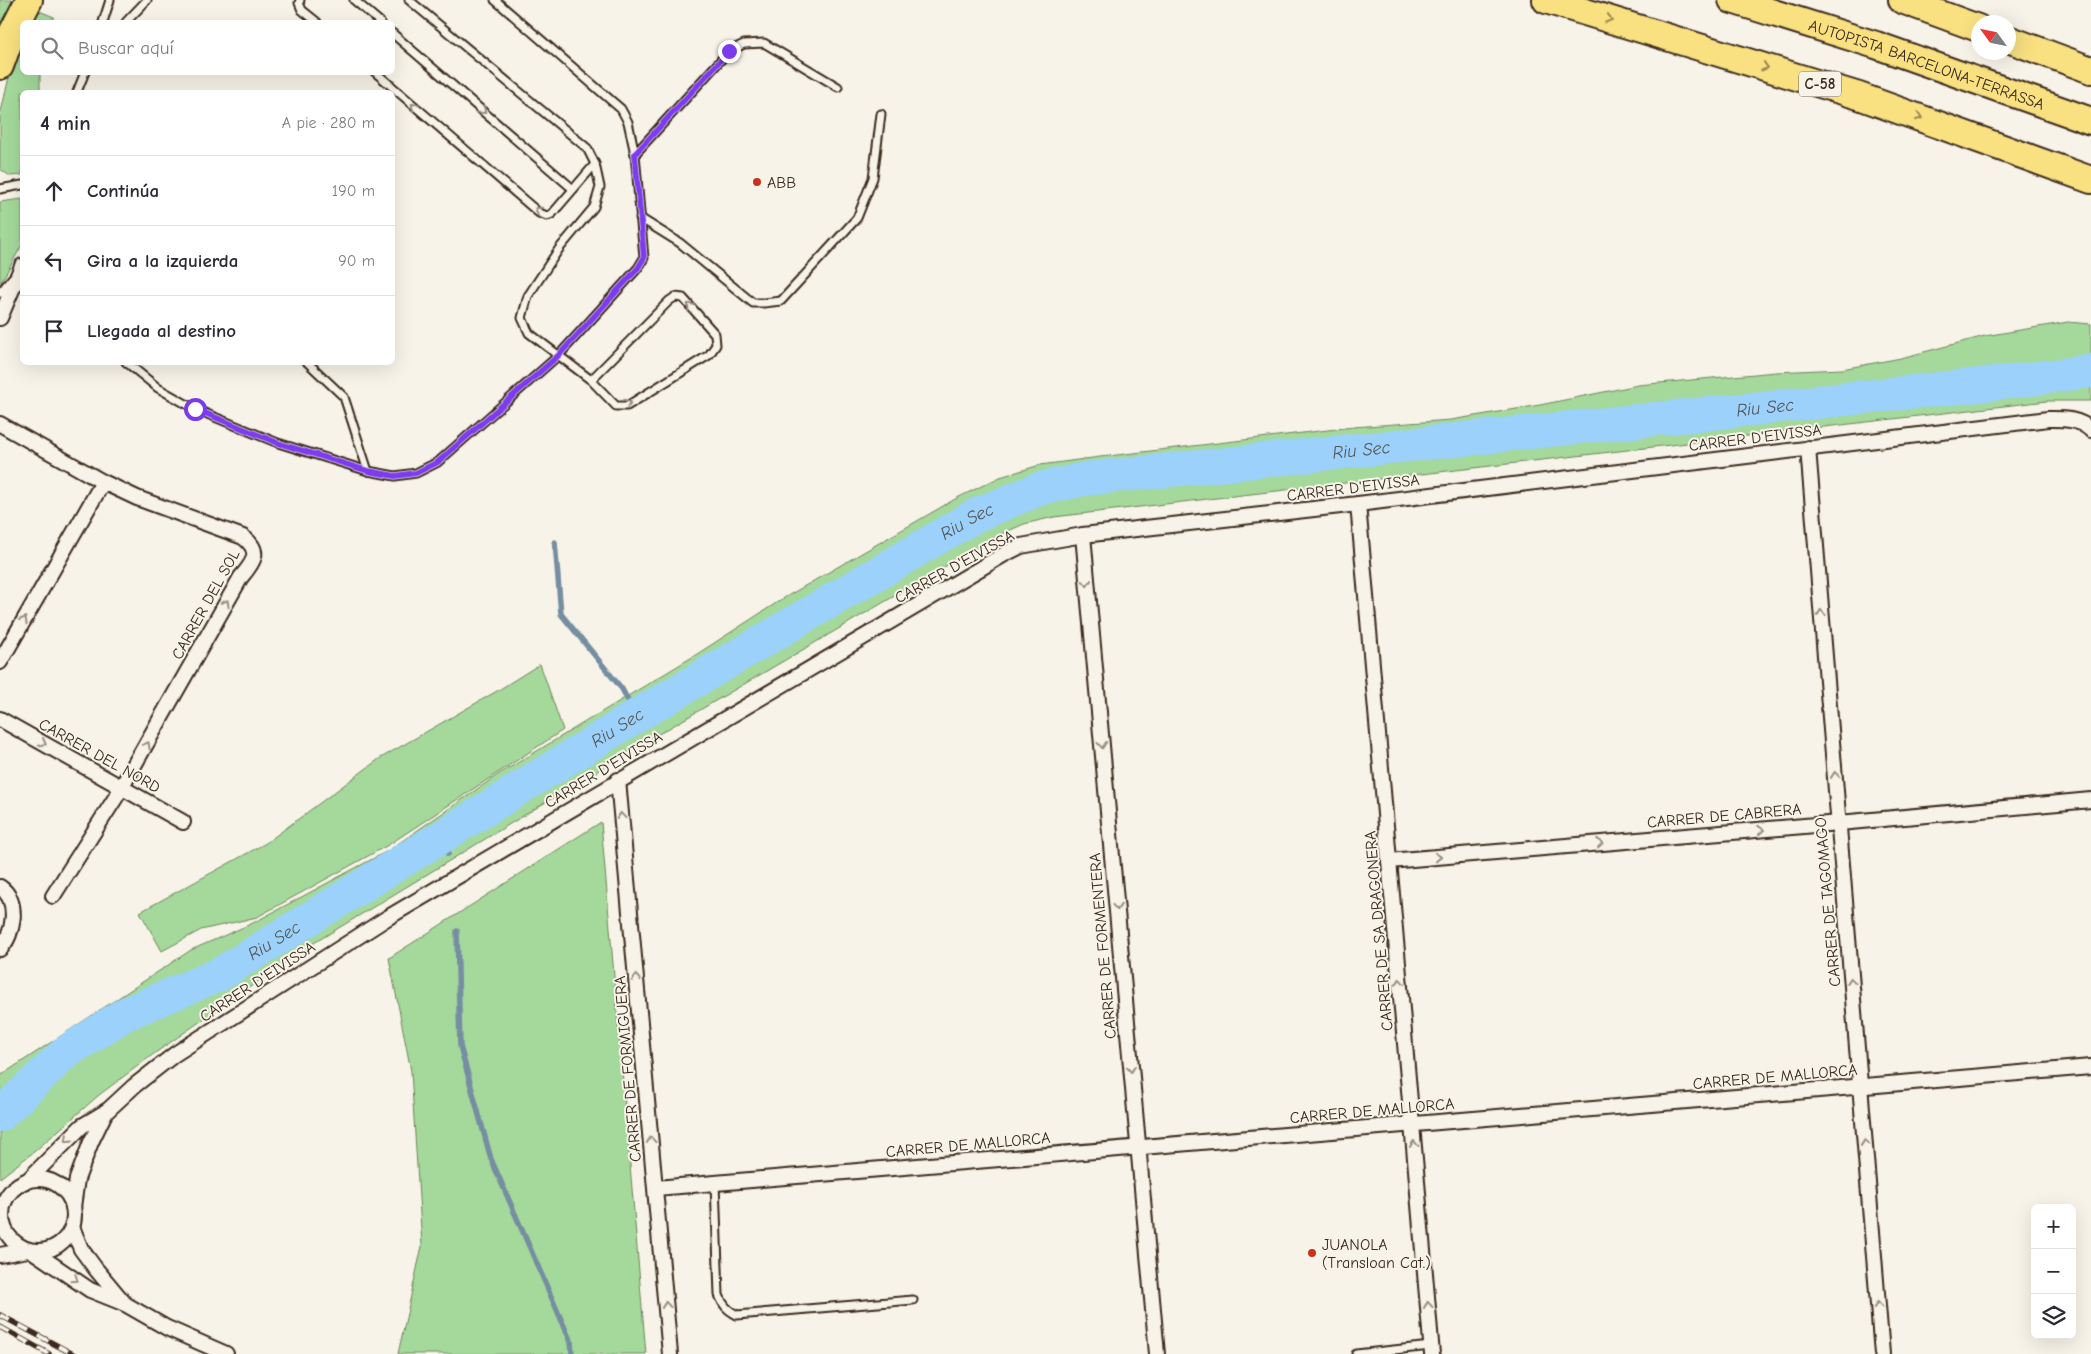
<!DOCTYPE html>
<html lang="es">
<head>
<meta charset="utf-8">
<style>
  body { margin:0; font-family:"Comic Neue",sans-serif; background:#f2f2f3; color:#2b2b33 }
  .controls { position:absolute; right:15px; bottom:15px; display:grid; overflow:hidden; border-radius:8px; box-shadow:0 5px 20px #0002 }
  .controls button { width:45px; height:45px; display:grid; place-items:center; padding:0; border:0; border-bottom:1px solid #e1e1e2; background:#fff; color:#2b2b33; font:25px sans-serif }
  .compass { position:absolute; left:1971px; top:15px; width:45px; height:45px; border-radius:50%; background:#fff; box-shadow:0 5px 20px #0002; rotate:303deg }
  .stop { position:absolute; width:15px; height:15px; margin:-11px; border:4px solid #7c3aed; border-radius:50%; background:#fff }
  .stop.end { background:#7c3aed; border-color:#fff; box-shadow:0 1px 5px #0008 }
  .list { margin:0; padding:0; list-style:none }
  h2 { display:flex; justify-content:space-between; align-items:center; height:65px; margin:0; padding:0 20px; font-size:21px }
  h2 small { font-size:16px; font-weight:400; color:#7c7c81 }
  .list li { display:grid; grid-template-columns:32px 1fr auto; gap:15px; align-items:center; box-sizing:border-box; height:70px; padding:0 20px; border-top:1px solid #e1e1e2 }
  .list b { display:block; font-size:19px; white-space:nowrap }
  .list em { font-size:16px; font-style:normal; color:#7c7c81 }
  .icon { flex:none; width:28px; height:28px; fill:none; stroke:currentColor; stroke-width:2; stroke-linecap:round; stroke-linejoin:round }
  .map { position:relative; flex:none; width:2091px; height:1354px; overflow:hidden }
  .search { position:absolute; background:#fff; box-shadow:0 5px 20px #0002; left:20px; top:20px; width:375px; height:55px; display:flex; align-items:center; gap:12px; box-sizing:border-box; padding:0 18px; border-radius:8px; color:#7c7c81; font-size:19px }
  .panel { position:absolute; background:#fff; box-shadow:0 5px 20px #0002; left:20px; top:90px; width:375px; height:275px; border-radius:8px }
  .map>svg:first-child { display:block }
  .green { fill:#a4d99b; stroke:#70825c }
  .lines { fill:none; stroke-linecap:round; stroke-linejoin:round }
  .stream { stroke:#758ea2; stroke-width:5.5 }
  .river { stroke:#9bd1fa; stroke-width:34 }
  .service-casing { stroke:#3b2a1e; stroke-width:11 }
  .minor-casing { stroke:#3b2a1e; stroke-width:18 }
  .motorway-casing { stroke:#3b2a1e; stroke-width:30 }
  .service { stroke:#f7f3e8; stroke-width:7 }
  .minor { stroke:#f7f3e8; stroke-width:14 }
  .motorway { stroke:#f9e181; stroke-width:26 }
  .rail-casing { stroke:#3b2a1e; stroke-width:5.5 }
  .rail { stroke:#f7f3e8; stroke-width:4; stroke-dasharray:11; stroke-linecap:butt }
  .oneway { stroke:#9a8650 }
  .oneway2 { stroke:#998e83 }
  .route { stroke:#7c3aed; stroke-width:6 }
  .poi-dot { fill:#c8321e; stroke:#f7f3e8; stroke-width:2 }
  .labels { text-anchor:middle; stroke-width:4; stroke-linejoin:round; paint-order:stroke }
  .shield { fill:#f7f3e8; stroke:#73665b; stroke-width:1 }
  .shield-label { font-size:15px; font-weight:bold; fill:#3b2a1e }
  .street-label { font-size:16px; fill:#3b2a1e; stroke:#f7f3e8 }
  .poi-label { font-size:16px; fill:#3b2a1e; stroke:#f7f3e8; text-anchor:start }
  .water-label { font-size:18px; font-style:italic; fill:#535455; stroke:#f7f3e8 }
</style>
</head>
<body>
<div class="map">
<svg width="2091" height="1354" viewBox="0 0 2091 1354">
  <rect width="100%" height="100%" fill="#f7f3e8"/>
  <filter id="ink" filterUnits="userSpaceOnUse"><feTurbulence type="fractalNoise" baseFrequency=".02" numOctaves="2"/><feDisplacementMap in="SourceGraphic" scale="10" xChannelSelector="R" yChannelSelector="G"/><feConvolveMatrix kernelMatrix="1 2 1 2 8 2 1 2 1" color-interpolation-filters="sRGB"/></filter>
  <g filter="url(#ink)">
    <!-- green -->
    <g class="green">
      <polygon points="0,0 20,0 0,49"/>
      <polygon points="37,10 54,17 50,22 30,22"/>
      <polygon points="22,36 22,72 40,73 40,92 22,92 22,175 10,176 0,169 0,116 14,55"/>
      <polygon points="22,199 22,245 0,284 0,202"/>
      <polygon points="2068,322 2091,324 2091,401 2047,401 1054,517 1024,524 997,536 635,748 309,946 155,1053 99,1095 35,1151 0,1178 0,1076 191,950 253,923 389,850 499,774 694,656 784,598 957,498 1000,477 1040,465 1100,457 1353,427 1451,420 1540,405 1638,385 1776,372 1842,369 1901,358 1985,336"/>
      <polygon points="540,664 563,730 388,845 257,917 201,930 162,951 140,912 266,843 379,759 497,691"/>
      <polygon points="601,822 646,1354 398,1354 422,1246 411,1071 389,958"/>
    </g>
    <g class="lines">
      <!-- stream -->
      <g class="stream">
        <polyline points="555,542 561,614 622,689 636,716"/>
        <polyline points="448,854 448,833"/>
        <polyline points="457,931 460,1046 491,1159 571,1342 572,1354"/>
      </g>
      <!-- river -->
      <path class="river" id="s1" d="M 0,1115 L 65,1053 L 125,1014 L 220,974 L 636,716 L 976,515 L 1039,489 L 1084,479 L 2007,382 L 2091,371"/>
      <defs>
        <g id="service">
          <polyline points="300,0 299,3 302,10 317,22"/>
          <polyline points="354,0 380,22"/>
          <polyline points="409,0 587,148 595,164 600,187 594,207 559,249 528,296 522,318 529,333 591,380 616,406 627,406 709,355 716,345 715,334 683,298 675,297 669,301 591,380"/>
          <polyline points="103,22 110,0"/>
          <polyline points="126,22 147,0"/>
          <polyline points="392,33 573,189"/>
          <polyline points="375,72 539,213 547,216 552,214 595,164"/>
          <polyline points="77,92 85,72"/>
          <polyline points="635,154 729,51 744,44 764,43 838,87"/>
          <polyline points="0,189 22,185"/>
          <polyline points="640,218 680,243 753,303 764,303 781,301 857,218 873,178 881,114"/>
          <polyline points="0,293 12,278"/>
          <polyline points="126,362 158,388 195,409 278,443 368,471 395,476 416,473 438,462 559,355 638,268 644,258 635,154 628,122 621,109 495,0"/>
          <polyline points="307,362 344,397 368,471"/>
          <path d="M 715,1183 L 719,1295 C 723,1305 727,1310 737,1315 L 913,1300"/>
          <polyline points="1356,1354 1431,1346"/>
        </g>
        <g id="minor">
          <polyline points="0,318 22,266"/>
          <path d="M 0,424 L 103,482 L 137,498 L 243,537 C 262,551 254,562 241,577 L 116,797 L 53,896"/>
          <polyline points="1808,448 1882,1354"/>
          <polyline points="1358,504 1432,1354"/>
          <polyline points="1083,535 1157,1354"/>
          <polyline points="0,662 103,482"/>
          <polyline points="0,719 183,822"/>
          <polyline points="618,780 670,1354"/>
          <polyline points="1389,861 1839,823 2091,800"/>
          <path d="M 0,887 C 20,900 14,935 0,949"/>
          <circle cx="38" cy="1215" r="36"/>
          <path d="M 27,1181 L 82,1126 L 107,1111 L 134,1086 L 175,1054 L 387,918 L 1003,555 L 1021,546 L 1083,535 L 1358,504 L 2048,419 C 2064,419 2078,418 2091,430"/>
          <polyline points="656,1188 2091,1067"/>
          <polyline points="73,1207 77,1179 91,1142 106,1111"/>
          <polyline points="72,1227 81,1249 95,1268 125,1304"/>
          <polyline points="34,1252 90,1290 125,1304 167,1328 226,1354"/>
          <polyline points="0,1255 28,1250"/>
        </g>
        <g id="motorway">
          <polyline points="1546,0 1859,96 2091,180"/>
          <path id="s2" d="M 1732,0 L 1876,45 L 2091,121"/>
          <polyline points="1902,0 1978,28"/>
          <polyline points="2008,39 2091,70"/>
          <polyline points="0,66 12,33 29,0"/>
        </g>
      </defs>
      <!-- service casing -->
      <use href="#service" class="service-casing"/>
      <!-- minor casing -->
      <use href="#minor" class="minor-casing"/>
      <!-- motorway casing -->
      <use href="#motorway" class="motorway-casing"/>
      <!-- service -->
      <use href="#service" class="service"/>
      <!-- minor -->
      <use href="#minor" class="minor"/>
      <!-- motorway -->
      <use href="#motorway" class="motorway"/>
      <defs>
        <g id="rail">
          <polyline points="0,1315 73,1354"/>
          <polyline points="0,1327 49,1354"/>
        </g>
      </defs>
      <!-- rail casing -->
      <use href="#rail" class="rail-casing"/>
      <!-- rail -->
      <use href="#rail" class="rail"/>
    </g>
    <!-- one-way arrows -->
    <defs><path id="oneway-chevron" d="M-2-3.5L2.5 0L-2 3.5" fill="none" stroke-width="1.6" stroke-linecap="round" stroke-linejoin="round" transform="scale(1.25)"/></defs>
    <g class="oneway">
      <use href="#oneway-chevron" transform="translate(1609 19) rotate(17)"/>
      <use href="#oneway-chevron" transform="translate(1765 67) rotate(17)"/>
      <use href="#oneway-chevron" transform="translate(1919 117) rotate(19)"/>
    </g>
    <g class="oneway2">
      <use href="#oneway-chevron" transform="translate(414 106) rotate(-140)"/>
      <use href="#oneway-chevron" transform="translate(483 111) rotate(41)"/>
      <use href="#oneway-chevron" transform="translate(538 210) rotate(-147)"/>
      <use href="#oneway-chevron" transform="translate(690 306) rotate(-133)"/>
      <use href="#oneway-chevron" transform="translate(628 403) rotate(-20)"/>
      <use href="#oneway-chevron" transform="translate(1087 583) rotate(85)"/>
      <use href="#oneway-chevron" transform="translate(226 603) rotate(-61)"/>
      <use href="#oneway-chevron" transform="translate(1821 613) rotate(-95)"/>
      <use href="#oneway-chevron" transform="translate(24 620) rotate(-60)"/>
      <use href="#oneway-chevron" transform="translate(43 743) rotate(29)"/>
      <use href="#oneway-chevron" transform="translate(147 745) rotate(-61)"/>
      <use href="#oneway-chevron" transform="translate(1102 745) rotate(85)"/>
      <use href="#oneway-chevron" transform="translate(1835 775) rotate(-95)"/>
      <use href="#oneway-chevron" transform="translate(621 816) rotate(-95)"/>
      <use href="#oneway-chevron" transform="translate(1761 830) rotate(-5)"/>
      <use href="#oneway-chevron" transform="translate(1600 843) rotate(-5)"/>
      <use href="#oneway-chevron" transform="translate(1438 857) rotate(-5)"/>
      <use href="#oneway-chevron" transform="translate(1117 907) rotate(85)"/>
      <use href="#oneway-chevron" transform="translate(636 978) rotate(-95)"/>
      <use href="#oneway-chevron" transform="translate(1851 981) rotate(-95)"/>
      <use href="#oneway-chevron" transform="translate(1400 982) rotate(-95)"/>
      <use href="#oneway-chevron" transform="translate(1131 1069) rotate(85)"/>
      <use href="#oneway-chevron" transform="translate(68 1139) rotate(136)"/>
      <use href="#oneway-chevron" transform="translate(651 1140) rotate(-95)"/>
      <use href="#oneway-chevron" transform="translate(1865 1143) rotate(-95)"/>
      <use href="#oneway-chevron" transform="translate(1414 1144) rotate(-95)"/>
      <use href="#oneway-chevron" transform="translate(75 1279) rotate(34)"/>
      <use href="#oneway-chevron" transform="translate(666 1305) rotate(-95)"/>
      <use href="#oneway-chevron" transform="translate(1428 1305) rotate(-95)"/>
      <use href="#oneway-chevron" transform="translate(1878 1305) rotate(-95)"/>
    </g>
  </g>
  <g class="lines" filter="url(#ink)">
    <!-- route -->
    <polyline class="route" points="195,409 278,443 368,471 395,476 416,473 438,462 559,355 638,268 644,258 635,154 729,51"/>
  </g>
  <!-- markers -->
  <g class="poi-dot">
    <circle cx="757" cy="182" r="5"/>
    <circle cx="1312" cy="1253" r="5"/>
  </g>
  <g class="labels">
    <!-- shield labels -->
    <rect class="shield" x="1799" y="71.5" width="42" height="25" rx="4"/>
    <g class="shield-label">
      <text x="1820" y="89">C-58</text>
    </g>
    <!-- street labels -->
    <g class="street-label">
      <text dy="6" stroke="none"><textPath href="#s2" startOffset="205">AUTOPISTA BARCELONA-TERRASSA</textPath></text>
      <text transform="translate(1755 437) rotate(-7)" y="6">CARRER D'EIVISSA</text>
      <text transform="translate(1353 487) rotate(-7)" y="6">CARRER D'EIVISSA</text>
      <text transform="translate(954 566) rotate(-29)" y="6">CARRER D'EIVISSA</text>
      <text transform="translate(205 604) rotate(-61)" y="6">CARRER DEL SOL</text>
      <text transform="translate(100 755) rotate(29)" y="6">CARRER DEL NORD</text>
      <text transform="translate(603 769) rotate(-31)" y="6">CARRER D'EIVISSA</text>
      <text transform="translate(1724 815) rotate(-5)" y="6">CARRER DE CABRERA</text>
      <text transform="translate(1827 902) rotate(-95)" y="6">CARRER DE TAGOMAGO</text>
      <text transform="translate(1378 931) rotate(-95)" y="6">CARRER DE SA DRAGONERA</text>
      <text transform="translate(1102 946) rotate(-95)" y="6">CARRER DE FORMENTERA</text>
      <text transform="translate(257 981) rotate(-33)" y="6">CARRER D'EIVISSA</text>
      <text transform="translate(627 1069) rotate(-95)" y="6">CARRER DE FORMIGUERA</text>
      <text transform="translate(1775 1076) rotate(-5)" y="6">CARRER DE MALLORCA</text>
      <text transform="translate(1372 1110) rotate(-5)" y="6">CARRER DE MALLORCA</text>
      <text transform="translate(968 1144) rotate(-5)" y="6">CARRER DE MALLORCA</text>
    </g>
    <!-- poi labels -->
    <g class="poi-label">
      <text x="767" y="188">ABB</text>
      <text x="1322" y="1250">JUANOLA<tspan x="1322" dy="18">(Transloan Cat.)</tspan></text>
    </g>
    <!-- water labels -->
    <g class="water-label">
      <text dy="6" stroke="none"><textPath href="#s1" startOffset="1948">Riu Sec</textPath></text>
      <text dy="6" stroke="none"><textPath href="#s1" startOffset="1542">Riu Sec</textPath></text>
      <text dy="6" stroke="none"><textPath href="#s1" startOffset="1138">Riu Sec</textPath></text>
      <text dy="6" stroke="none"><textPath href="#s1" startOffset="732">Riu Sec</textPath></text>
      <text dy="6" stroke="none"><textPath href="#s1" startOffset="328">Riu Sec</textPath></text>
    </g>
  </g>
</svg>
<div class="controls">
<button>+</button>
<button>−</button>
<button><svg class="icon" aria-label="layers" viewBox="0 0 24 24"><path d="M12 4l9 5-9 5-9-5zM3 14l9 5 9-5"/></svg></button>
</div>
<svg class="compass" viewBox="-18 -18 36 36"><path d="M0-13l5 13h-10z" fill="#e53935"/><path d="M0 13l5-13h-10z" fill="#7c7c81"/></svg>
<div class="stop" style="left:195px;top:409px"></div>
<div class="stop end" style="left:729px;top:51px"></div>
<div class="search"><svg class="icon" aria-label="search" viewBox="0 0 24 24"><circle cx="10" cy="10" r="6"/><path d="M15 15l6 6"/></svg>Buscar aquí</div>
<section class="panel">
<h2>4 min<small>A pie · 280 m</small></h2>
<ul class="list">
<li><svg class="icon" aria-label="ahead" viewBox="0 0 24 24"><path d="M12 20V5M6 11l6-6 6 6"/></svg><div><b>Continúa</b></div><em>190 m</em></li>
<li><svg class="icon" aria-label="left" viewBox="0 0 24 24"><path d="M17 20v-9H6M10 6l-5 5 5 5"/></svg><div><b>Gira a la izquierda</b></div><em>90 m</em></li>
<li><svg class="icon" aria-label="arrive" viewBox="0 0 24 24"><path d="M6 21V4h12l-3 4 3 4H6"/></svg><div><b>Llegada al destino</b></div></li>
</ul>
</section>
</div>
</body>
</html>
